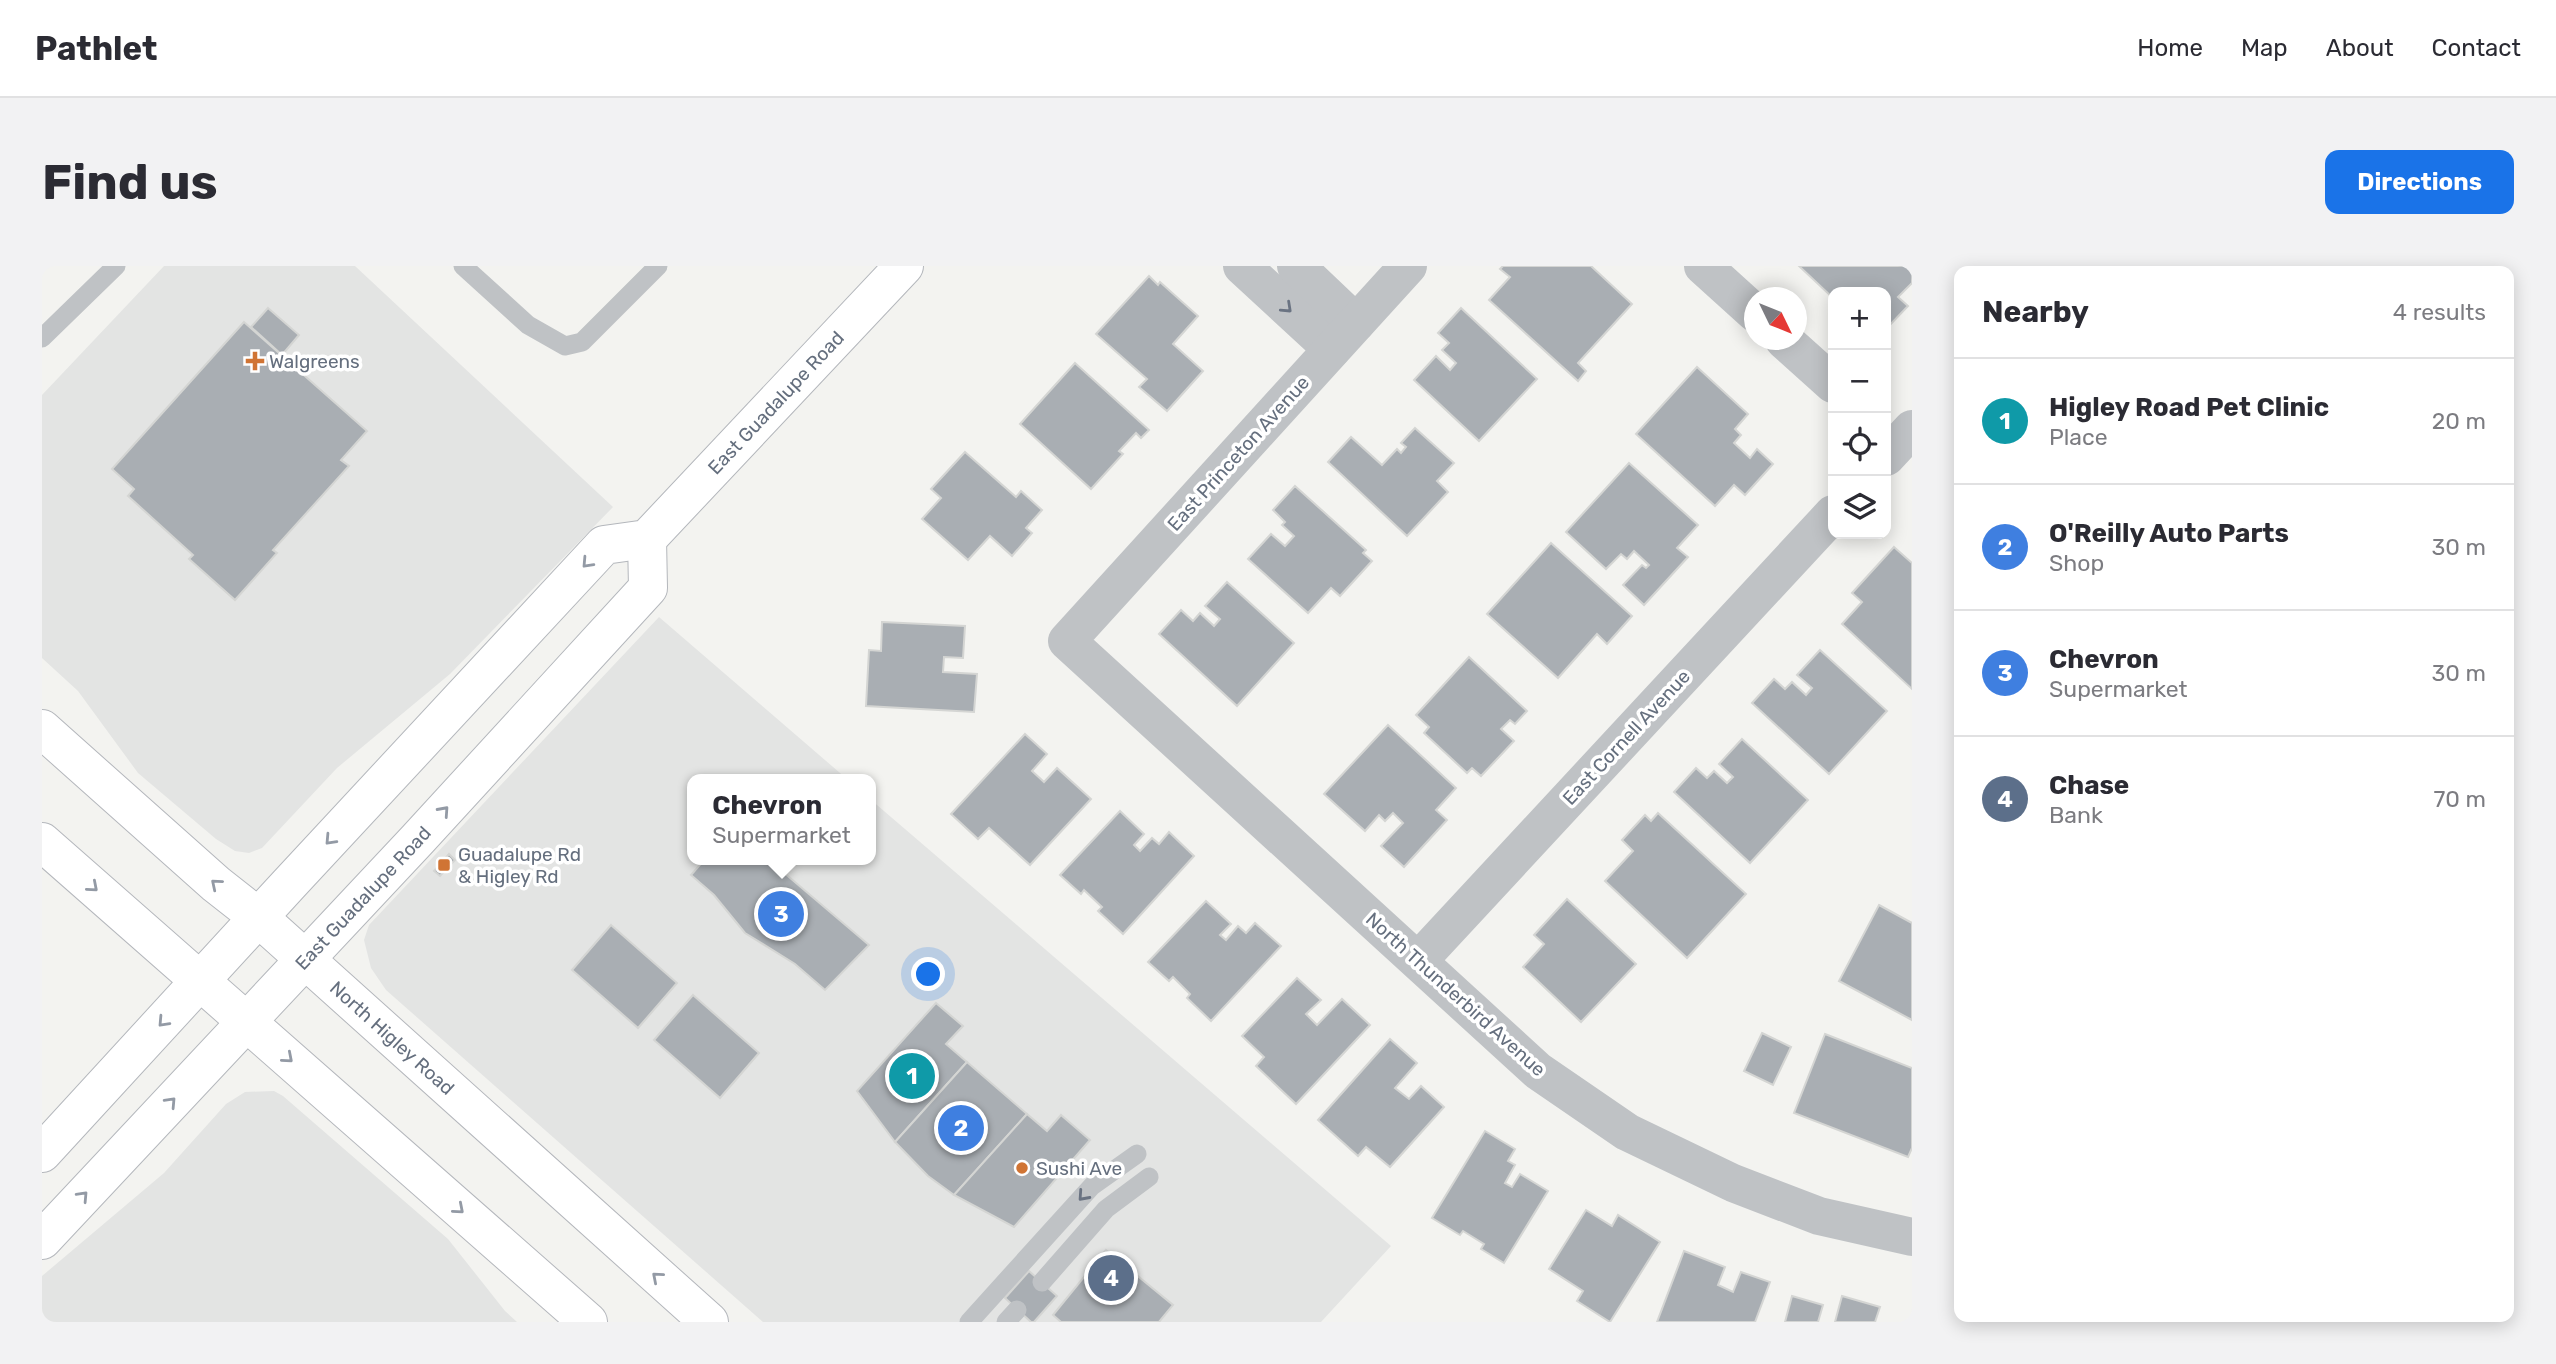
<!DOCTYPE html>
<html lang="en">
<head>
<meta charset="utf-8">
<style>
  body { margin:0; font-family:Rubik,sans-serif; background:#f2f2f3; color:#2b2b33 }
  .controls { position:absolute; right:21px; top:21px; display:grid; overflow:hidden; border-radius:14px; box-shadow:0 4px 18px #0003 }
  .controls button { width:63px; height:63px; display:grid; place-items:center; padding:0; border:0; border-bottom:2px solid #e1e1e2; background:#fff; color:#2b2b33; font:35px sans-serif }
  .compass { position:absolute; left:1702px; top:21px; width:63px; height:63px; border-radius:50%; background:#fff; box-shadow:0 4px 18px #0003; rotate:133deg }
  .you { position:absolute; left:887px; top:709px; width:24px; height:24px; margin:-18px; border:5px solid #fff; border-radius:50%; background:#1a73e8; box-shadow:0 0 0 10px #1a73e833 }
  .badge { display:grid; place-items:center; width:46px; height:46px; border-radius:50%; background:#1a73e8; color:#fff; font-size:23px; font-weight:700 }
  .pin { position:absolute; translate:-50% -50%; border:4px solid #fff; box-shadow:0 2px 7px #0006 }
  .popup { position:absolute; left:645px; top:508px; width:189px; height:91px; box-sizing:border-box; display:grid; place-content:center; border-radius:14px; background:#fff; filter:drop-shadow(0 2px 5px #0005); font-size:23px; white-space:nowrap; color:#7c7c81 }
  .popup b { font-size:26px; color:#2b2b33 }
  .popup::after { content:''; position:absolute; left:50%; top:100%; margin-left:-14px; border:14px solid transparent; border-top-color:#fff }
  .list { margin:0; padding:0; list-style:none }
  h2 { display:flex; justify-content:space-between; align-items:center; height:91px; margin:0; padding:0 28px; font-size:30px }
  h2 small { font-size:23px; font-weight:400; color:#7c7c81 }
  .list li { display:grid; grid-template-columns:46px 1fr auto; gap:21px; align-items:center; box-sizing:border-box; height:126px; padding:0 28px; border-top:2px solid #e1e1e2 }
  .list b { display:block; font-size:26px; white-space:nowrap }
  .list p { margin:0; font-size:23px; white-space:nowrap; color:#7c7c81 }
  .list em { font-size:23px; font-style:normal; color:#7c7c81 }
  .icon { flex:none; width:38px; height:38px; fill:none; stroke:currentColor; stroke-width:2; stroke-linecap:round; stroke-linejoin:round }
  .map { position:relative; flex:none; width:1870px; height:1056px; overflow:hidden; border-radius:14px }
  header { display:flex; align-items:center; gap:42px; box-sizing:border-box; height:98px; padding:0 35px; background:#fff; border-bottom:2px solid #e1e1e2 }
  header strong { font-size:33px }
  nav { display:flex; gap:38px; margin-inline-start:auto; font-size:24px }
  .intro { display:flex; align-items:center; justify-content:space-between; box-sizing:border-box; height:168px; padding:0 42px }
  h1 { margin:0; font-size:49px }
  .button { padding:18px 32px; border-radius:14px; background:#1a73e8; color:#fff; font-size:24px; font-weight:700 }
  main { display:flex; gap:42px; padding:0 42px }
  aside { flex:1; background:#fff; border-radius:14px; box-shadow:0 4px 18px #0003 }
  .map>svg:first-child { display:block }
  .built { fill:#e3e4e3 }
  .building { fill:#a9aeb3; stroke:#d4d5d3; stroke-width:2 }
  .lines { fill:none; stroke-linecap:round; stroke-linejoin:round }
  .secondary-casing { stroke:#b4b7bc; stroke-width:40 }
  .service { stroke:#bfc2c5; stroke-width:19 }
  .minor { stroke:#bfc2c5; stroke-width:38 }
  .secondary { stroke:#fff; stroke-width:38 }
  .oneway { stroke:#6a7382 }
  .oneway2 { stroke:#939aa5 }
  .poi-dot { fill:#d07434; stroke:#fff; stroke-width:2.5 }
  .labels { text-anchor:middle; stroke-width:7; stroke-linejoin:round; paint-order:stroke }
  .poi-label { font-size:19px; fill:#656f7e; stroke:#fff; text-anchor:start }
  .street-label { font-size:19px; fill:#656f7e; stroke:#fff }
</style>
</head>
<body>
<header>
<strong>Pathlet</strong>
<nav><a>Home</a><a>Map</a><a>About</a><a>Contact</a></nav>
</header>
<div class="intro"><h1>Find us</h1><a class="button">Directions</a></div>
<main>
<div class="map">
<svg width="1870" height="1056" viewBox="0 0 1870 1056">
  <rect width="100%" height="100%" fill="#f3f3f0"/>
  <!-- built -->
  <g class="built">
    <polygon points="122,0 313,0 571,241 408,408 295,502 220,582 207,587 193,585 174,573 96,507 36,425 0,392 0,129"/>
    <polygon points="617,351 805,513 650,513 650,594 828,594 828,533 1349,980 1279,1056 721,1056 344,724 329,702 322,674 327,659"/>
    <polygon points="232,825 241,830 406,973 463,1045 475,1056 0,1056 0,1010 122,907 184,838 203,826"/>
  </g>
  <!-- building -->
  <g class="building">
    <polygon points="1461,0 1549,0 1590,38 1536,97 1544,105 1536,115 1447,34 1468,11 1458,3"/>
    <polygon points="1757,0 1870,0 1870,17 1856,31 1866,40 1844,63 1844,26 1791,26 1791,32"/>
    <polygon points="1107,10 1116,19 1118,16 1156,50 1131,78 1161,105 1125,145 1097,121 1105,113 1054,68"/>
    <polygon points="226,42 257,69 240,89 209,61"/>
    <polygon points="1419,42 1495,113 1437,175 1372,114 1394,90 1408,104 1414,97 1400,84 1407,77 1396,67"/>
    <polygon points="202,56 325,165 299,194 307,200 231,284 235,287 193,334 147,293 151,289 86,230 92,223 70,203"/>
    <polygon points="1033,97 1107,164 1099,172 1094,167 1077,185 1081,188 1049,223 978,158"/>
    <polygon points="1655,101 1706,148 1693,163 1699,169 1692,177 1708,192 1715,183 1731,198 1703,229 1692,219 1673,240 1594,168"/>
    <polygon points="1373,162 1412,197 1395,215 1406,226 1365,270 1286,196 1309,171 1340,199 1355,183 1359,187 1364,181 1359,177"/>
    <polygon points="923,186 974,231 979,225 1000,244 984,262 990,267 970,290 948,270 926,294 880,253 899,232 889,223"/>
    <polygon points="1587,197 1656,259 1635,282 1646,291 1602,339 1581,319 1600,299 1604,302 1607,299 1592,285 1585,293 1579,288 1564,303 1524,266"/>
    <polygon points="1253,220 1324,284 1321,287 1330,295 1298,330 1289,322 1266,347 1206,293 1229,268 1243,280 1252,270 1240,259 1243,256 1231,244"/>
    <polygon points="1509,277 1590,350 1565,378 1555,368 1516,412 1445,348"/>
    <polygon points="1852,281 1870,297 1870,423 1800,358 1820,336 1810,327"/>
    <polygon points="1185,316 1252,377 1195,440 1117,368 1139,344 1151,355 1158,347 1172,360 1178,353 1163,340"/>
    <polygon points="840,356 923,360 921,392 902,391 901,406 935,408 932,446 824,440 827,384 839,385"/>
    <polygon points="1778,384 1845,445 1787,508 1710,437 1732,413 1743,423 1750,416 1764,429 1770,422 1755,409"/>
    <polygon points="1427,391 1485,445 1473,458 1468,454 1459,463 1472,475 1439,510 1430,502 1425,507 1382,467 1387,461 1374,449"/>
    <polygon points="1346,459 1414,522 1394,544 1405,554 1362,601 1339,580 1361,557 1351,547 1343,555 1337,549 1323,565 1282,528"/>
    <polygon points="983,468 1005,488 990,505 1002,516 1015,502 1049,533 988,599 947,562 936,573 909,548"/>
    <polygon points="1700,473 1766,534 1708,597 1632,526 1654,502 1665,512 1672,505 1685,517 1691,511 1677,498"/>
    <polygon points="1078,545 1102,568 1092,579 1098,585 1110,572 1117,578 1127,566 1152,590 1081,668 1056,645 1060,641 1042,624 1039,628 1018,609"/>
    <polygon points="1616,547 1704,628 1645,692 1563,615 1591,585 1580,574 1603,549 1609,555"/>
    <polygon points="407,588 413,594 398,610 392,605"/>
    <polygon points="662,594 727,594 827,679 783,724 753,698 703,667 672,629 649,609"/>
    <polygon points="1525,633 1594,698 1539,756 1481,701 1502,678 1492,669"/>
    <polygon points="1164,635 1189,658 1178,669 1184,674 1196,660 1204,667 1213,657 1239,680 1169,755 1145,732 1148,728 1131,711 1127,715 1106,696"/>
    <polygon points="1837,639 1870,657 1870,754 1797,715"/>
    <polygon points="569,659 635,717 596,762 530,704"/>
    <polygon points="1255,712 1279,734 1264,748 1275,759 1300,733 1328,759 1254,838 1214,800 1222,791 1200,770"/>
    <polygon points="651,729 717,787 678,832 612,774"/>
    <polygon points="894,737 921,760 904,778 925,796 853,876 815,825"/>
    <polygon points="1720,767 1749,781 1731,819 1702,805"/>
    <polygon points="1783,768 1870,802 1870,882 1866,891 1752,847"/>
    <polygon points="1348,773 1375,797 1353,822 1367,833 1379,820 1402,841 1348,901 1324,881 1316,890 1276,854"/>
    <polygon points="925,796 985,848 912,929 886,910 853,876"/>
    <polygon points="985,848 1005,865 1019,849 1048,874 972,961 912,929"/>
    <polygon points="1443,865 1473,883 1466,895 1473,899 1463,917 1470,921 1478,908 1506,925 1462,997 1439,983 1442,978 1421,965 1418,969 1390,952"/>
    <polygon points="1544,944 1570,960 1576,949 1618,976 1568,1056 1535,1035 1541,1025 1507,1003"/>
    <polygon points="1064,984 1131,1039 1117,1056 1019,1056 1011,1049"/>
    <polygon points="1642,985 1683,1001 1676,1019 1691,1026 1699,1006 1728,1016 1713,1056 1615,1056"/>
    <polygon points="987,1005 1015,1030 992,1056 989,1056 963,1032"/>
    <polygon points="1750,1030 1781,1039 1776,1056 1743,1056"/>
    <polygon points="1800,1030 1838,1041 1833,1056 1793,1056"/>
  </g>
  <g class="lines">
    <defs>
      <g id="secondary">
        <path id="s1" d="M 0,463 L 174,618 L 216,651 L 667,1056"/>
        <polyline points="0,576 546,1056"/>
        <path id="s2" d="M 0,887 L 247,618 L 562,279 L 605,273 L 862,0"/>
        <path id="s3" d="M 0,974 L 375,574 L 606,322 L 605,273"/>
      </g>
    </defs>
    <!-- secondary casing -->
    <use href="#secondary" class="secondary-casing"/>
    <!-- service -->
    <g class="service">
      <polyline points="421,0 486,59 523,80 540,76 616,0"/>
      <polyline points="0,72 74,0"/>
      <polyline points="1000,1016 1064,943 1107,911"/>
      <polyline points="927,1056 1050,920 1095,888"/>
      <polyline points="964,1056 975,1044"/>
    </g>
    <!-- minor -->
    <g class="minor">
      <polyline points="1200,0 1290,83"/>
      <polyline points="1254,0 1314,57"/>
      <polyline points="1366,0 1025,375 1496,805 1585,866 1691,917 1777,950 1870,971"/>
      <polyline points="1661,0 1713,47"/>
      <polyline points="1742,74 1791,118"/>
      <polyline points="1844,191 1870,163"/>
      <polyline points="1377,694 1791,248"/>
    </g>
    <!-- secondary -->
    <use href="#secondary" class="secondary"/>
  </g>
  <!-- one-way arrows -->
  <defs><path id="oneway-chevron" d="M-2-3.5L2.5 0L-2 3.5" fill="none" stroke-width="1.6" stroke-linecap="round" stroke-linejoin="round" transform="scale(1.75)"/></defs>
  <g class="oneway">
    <use href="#oneway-chevron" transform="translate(1245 42) rotate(43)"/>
    <use href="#oneway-chevron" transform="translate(1041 930) rotate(132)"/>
  </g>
  <g class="oneway2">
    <use href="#oneway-chevron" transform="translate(545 297) rotate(133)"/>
    <use href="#oneway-chevron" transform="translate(402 545) rotate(-48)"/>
    <use href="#oneway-chevron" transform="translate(288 574) rotate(133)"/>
    <use href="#oneway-chevron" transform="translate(174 618) rotate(-140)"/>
    <use href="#oneway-chevron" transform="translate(51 621) rotate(41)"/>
    <use href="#oneway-chevron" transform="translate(121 756) rotate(133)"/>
    <use href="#oneway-chevron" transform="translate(246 792) rotate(41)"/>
    <use href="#oneway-chevron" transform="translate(129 836) rotate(-47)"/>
    <use href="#oneway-chevron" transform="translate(41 930) rotate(-47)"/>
    <use href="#oneway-chevron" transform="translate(417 943) rotate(41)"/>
    <use href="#oneway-chevron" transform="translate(615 1011) rotate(-139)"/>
  </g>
  <!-- markers -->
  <g class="poi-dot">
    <path d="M209.5 84.5h7v7h7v7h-7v7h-7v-7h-7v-7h7z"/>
    <rect x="395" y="592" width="14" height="14" rx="3.5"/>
    <circle cx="980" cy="902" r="7"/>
  </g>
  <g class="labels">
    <!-- poi labels -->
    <g class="poi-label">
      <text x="227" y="102">Walgreens</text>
      <text x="416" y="595">Guadalupe Rd<tspan x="416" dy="22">&amp; Higley Rd</tspan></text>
      <text x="994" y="909">Sushi Ave</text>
    </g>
    <!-- street labels -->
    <g class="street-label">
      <text dy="7" stroke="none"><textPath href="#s2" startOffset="1059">East Guadalupe Road</textPath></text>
      <text transform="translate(1196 187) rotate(-48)" y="7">East Princeton Avenue</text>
      <text transform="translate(1584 471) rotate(-47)" y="7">East Cornell Avenue</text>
      <text dy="7" stroke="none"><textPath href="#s3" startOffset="469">East Guadalupe Road</textPath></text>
      <text transform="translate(1414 728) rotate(42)" y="7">North Thunderbird Avenue</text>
      <text dy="7" stroke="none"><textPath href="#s1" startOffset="467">North Higley Road</textPath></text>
    </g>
  </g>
</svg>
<div class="controls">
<button>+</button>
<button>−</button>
<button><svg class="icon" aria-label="locate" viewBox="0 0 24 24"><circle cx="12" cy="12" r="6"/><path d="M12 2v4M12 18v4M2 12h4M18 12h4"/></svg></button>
<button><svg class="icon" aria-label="layers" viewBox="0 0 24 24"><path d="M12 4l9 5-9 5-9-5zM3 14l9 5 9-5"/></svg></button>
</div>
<svg class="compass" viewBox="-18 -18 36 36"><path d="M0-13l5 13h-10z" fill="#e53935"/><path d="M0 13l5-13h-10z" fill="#7c7c81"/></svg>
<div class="you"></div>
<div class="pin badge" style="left:870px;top:810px;background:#0f9aa8">1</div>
<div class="pin badge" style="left:919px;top:862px;background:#3f7fe0">2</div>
<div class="pin badge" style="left:739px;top:648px;background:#3f7fe0">3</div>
<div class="popup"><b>Chevron</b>Supermarket</div>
<div class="pin badge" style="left:1069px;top:1012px;background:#5c6f8a">4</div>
</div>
<aside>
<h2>Nearby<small>4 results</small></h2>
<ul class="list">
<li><span class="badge" style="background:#0f9aa8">1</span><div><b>Higley Road Pet Clinic</b><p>Place</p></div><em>20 m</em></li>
<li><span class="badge" style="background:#3f7fe0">2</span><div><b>O'Reilly Auto Parts</b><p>Shop</p></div><em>30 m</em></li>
<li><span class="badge" style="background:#3f7fe0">3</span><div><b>Chevron</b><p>Supermarket</p></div><em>30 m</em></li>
<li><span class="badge" style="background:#5c6f8a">4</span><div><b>Chase</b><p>Bank</p></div><em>70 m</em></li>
</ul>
</aside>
</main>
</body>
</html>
